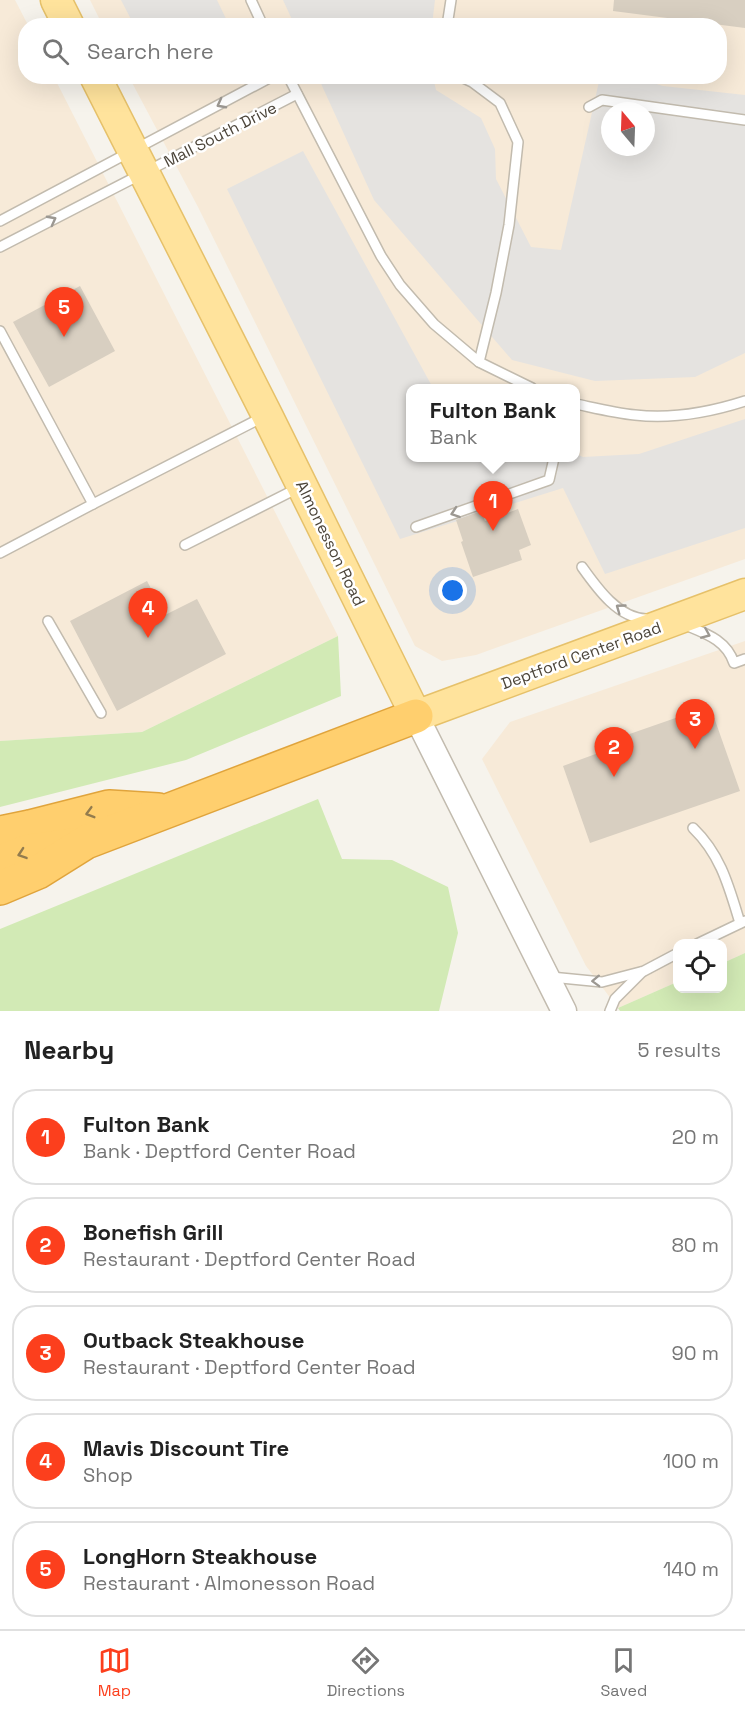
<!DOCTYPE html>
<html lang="en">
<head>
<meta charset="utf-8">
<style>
  body { margin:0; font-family:"Space Grotesk",sans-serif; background:#f2f2f2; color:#222 }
  .controls { position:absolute; right:18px; bottom:18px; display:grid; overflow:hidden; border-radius:12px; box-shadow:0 6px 24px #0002 }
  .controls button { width:54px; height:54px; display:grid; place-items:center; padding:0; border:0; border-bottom:2px solid #e0e0e0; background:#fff; color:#222; font:30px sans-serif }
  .compass { position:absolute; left:601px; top:102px; width:54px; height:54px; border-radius:50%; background:#fff; box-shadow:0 6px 24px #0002; rotate:341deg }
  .you { position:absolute; left:453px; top:591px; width:21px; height:21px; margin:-15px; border:4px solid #fff; border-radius:50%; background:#1a73e8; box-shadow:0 0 0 9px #1a73e833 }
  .badge { display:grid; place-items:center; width:39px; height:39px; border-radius:50%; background:#fc3f1d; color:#fff; font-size:20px; font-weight:700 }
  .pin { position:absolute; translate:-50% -50px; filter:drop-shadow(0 2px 3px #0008) }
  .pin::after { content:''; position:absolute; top:32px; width:21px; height:18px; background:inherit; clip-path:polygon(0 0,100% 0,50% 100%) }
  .popup { position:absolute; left:406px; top:384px; width:174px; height:78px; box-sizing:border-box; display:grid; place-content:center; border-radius:12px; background:#fff; filter:drop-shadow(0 2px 4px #0005); font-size:20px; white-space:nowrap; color:#767676 }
  .popup b { font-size:22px; color:#222 }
  .popup::after { content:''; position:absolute; left:50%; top:100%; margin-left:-12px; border:12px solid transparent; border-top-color:#fff }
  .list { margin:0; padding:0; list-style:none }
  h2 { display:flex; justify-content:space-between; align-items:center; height:78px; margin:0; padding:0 24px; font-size:26px }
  h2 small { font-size:20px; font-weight:400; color:#767676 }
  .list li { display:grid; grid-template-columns:39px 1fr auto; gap:18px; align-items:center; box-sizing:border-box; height:96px; margin:0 12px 12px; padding:0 12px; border:2px solid #e0e0e0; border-radius:24px }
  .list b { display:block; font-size:22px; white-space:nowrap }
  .list p { margin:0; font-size:20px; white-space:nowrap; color:#767676 }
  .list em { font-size:20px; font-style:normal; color:#767676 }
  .icon { flex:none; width:33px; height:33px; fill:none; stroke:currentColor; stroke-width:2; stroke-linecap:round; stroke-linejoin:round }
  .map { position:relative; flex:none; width:745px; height:1011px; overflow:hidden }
  .search { position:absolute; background:#fff; box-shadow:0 6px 24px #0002; left:18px; right:18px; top:18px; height:66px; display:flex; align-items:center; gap:15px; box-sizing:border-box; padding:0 21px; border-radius:24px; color:#767676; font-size:22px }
  .sheet { height:618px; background:#fff }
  nav { display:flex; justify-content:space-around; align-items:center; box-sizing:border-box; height:84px; border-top:2px solid #e0e0e0; background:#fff; font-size:16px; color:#767676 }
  nav a { display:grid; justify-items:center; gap:3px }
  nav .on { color:#fc3f1d }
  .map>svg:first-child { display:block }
  .commercial { fill:#f7ead8; fill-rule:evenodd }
  .green { fill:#d2eab5 }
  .parking { fill:#e5e3e0; fill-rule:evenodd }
  .building { fill:#d8cfc1 }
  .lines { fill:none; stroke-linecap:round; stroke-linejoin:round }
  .service-casing { stroke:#c2bbae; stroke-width:12 }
  .tertiary-casing { stroke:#c2bbae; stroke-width:27 }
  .primary-casing { stroke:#e6c16a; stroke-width:33 }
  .motorway-casing { stroke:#e0a43c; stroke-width:36 }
  .service { stroke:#fff; stroke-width:9 }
  .tertiary { stroke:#fff; stroke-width:24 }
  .primary { stroke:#ffe39c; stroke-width:30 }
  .motorway { stroke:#ffcf6e; stroke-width:33 }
  .oneway { stroke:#9c9892 }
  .oneway2 { stroke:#937c4e }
  .labels { text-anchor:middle; stroke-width:5; stroke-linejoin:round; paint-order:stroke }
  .street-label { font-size:16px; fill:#4b4439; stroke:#fff }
</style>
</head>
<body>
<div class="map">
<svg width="745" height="1011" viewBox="0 0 745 1011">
  <rect width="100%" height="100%" fill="#f6f3ec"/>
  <!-- commercial -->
  <g class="commercial">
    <polygon points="0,0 15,0 28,25 26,26 26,76 54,77 338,636 142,732 0,741"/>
    <path d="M 90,0 L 745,0 L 745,559 L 476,655 L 442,661 L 415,646 L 198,207 L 129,77 L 720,76 L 720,26 L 103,26 ZM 610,111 L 646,111 L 646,147 L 610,147 ZM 410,388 L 576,388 L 576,458 L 410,458 Z"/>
    <polygon points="745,641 745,953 723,963 722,944 678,944 677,982 618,1008 586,966 482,759 510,722"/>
  </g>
  <!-- green -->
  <g class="green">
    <polygon points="338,636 341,696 186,760 0,807 0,741 142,732"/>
    <polygon points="318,799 342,859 392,860 448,887 458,933 439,1011 0,1011 0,929"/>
    <polygon points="745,953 745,1011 620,1011 618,1008 677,982 678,988 722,988 723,963"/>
  </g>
  <!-- parking -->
  <g class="parking">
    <polygon points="121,0 217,0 229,25 134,25"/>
    <polygon points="283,0 435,0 432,25 295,26"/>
    <path d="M 318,77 L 433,77 L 436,90 L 481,118 L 495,149 L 496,179 L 531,247 L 561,250 L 600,77 L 634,77 L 663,86 L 745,95 L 745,353 L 695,377 L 595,381 L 512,360 L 374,200 ZM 610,111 L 646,111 L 646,147 L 610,147 Z"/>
    <polygon points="303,151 433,388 410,388 410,458 576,458 576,454 583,457 639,454 745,419 745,528 605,574 563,488 400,539 227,189"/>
  </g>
  <!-- building -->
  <g class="building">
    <polygon points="614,0 745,0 745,28 613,11"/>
    <polygon points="80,286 115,351 49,387 13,322"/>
    <polygon points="518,509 531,545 519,550 522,560 473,577 461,542 463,541 456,520 481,511 485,521"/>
    <polygon points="147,581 165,615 197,599 226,654 117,711 70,621"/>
    <polygon points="710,706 740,791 590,843 563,766 601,752 598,745"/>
  </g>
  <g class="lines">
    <defs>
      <g id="service">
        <polyline points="251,0 263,26"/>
        <polyline points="447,26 451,0"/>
        <polyline points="288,76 381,256 400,285 434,324 479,362 532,388"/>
        <polyline points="459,76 472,82 500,103 518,142 509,225 496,293 479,362"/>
        <polyline points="589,107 602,100 745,120"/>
        <polyline points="0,221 273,76"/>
        <polyline points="0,247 297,94"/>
        <polyline points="0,331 93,504 263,417"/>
        <path d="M 576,404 C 595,408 615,413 635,415 C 671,419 711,412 745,401"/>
        <polyline points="416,527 549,480 554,458"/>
        <polyline points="185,545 300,487"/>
        <polyline points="0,553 93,504"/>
        <path d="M 582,567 C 597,588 618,618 646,619"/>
        <polyline points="48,621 101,713"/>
        <path d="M 683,624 C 704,633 726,639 734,663 L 745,659"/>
        <path d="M 693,828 C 721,855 729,887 740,923"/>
        <polyline points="697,944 745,921"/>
        <polyline points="551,977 602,982 644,971 678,953"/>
        <polyline points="610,1011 615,999 642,972"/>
      </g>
      <polyline id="tertiary" points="416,716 564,1011"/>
      <g id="primary">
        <polyline points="56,0 69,26"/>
        <polyline points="95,76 267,415 416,716 745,594"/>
      </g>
      <g id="motorway">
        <polyline points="0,833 30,827 109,807 158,810"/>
        <polyline points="0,862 29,851 70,845"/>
        <polyline points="0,888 38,872 86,842 416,716"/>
      </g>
    </defs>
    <!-- service casing -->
    <use href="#service" class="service-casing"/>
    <!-- tertiary casing -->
    <use href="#tertiary" class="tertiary-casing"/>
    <!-- primary casing -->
    <use href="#primary" class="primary-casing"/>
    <!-- motorway casing -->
    <use href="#motorway" class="motorway-casing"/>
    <!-- service -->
    <use href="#service" class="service"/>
    <!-- tertiary -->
    <use href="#tertiary" class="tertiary"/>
    <!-- primary -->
    <use href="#primary" class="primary"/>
    <!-- motorway -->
    <use href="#motorway" class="motorway"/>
  </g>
  <!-- one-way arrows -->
  <defs><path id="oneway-chevron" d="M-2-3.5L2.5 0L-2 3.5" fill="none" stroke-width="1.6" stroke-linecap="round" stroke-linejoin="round" transform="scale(1.5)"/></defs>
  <g class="oneway">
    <use href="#oneway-chevron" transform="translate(221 104) rotate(152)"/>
    <use href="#oneway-chevron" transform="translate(52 220) rotate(-28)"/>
    <use href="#oneway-chevron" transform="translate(455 513) rotate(161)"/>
    <use href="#oneway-chevron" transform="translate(620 608) rotate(-144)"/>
    <use href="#oneway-chevron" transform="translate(706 634) rotate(23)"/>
    <use href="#oneway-chevron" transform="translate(596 981) rotate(178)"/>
  </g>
  <g class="oneway2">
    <use href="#oneway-chevron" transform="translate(90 813) rotate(164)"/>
    <use href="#oneway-chevron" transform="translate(22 854) rotate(161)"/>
  </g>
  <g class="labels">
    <!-- street labels -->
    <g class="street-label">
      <text transform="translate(220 134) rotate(-27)" y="6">Mall South Drive</text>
      <text transform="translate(331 543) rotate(64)" y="6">Almonesson Road</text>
      <text transform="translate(581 655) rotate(-20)" y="6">Deptford Center Road</text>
    </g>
  </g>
</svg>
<div class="controls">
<button><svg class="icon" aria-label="locate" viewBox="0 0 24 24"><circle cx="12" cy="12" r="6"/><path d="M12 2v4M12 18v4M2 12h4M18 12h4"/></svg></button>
</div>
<svg class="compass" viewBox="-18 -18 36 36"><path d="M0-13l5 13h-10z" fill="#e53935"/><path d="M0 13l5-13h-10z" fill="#767676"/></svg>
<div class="you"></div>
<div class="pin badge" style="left:493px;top:531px">1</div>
<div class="popup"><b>Fulton Bank</b>Bank</div>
<div class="pin badge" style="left:614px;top:777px">2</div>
<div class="pin badge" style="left:695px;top:749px">3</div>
<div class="pin badge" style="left:148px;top:638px">4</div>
<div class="pin badge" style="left:64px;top:337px">5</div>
<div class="search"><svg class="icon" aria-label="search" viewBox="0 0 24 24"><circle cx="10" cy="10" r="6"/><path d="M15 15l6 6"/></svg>Search here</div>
</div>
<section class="sheet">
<h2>Nearby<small>5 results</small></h2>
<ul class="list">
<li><span class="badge">1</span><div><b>Fulton Bank</b><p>Bank · Deptford Center Road</p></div><em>20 m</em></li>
<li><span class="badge">2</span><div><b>Bonefish Grill</b><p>Restaurant · Deptford Center Road</p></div><em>80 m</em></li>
<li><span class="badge">3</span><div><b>Outback Steakhouse</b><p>Restaurant · Deptford Center Road</p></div><em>90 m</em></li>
<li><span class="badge">4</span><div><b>Mavis Discount Tire</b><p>Shop</p></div><em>100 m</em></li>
<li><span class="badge">5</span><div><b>LongHorn Steakhouse</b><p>Restaurant · Almonesson Road</p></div><em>140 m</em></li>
</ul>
</section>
<nav>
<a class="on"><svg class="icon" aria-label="map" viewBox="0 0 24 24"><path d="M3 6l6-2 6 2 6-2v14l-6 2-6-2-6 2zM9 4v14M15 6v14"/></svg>Map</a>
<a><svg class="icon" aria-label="directions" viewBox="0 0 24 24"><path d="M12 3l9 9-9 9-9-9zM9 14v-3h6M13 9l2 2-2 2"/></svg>Directions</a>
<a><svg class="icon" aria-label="saved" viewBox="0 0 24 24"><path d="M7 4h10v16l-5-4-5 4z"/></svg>Saved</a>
</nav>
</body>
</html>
